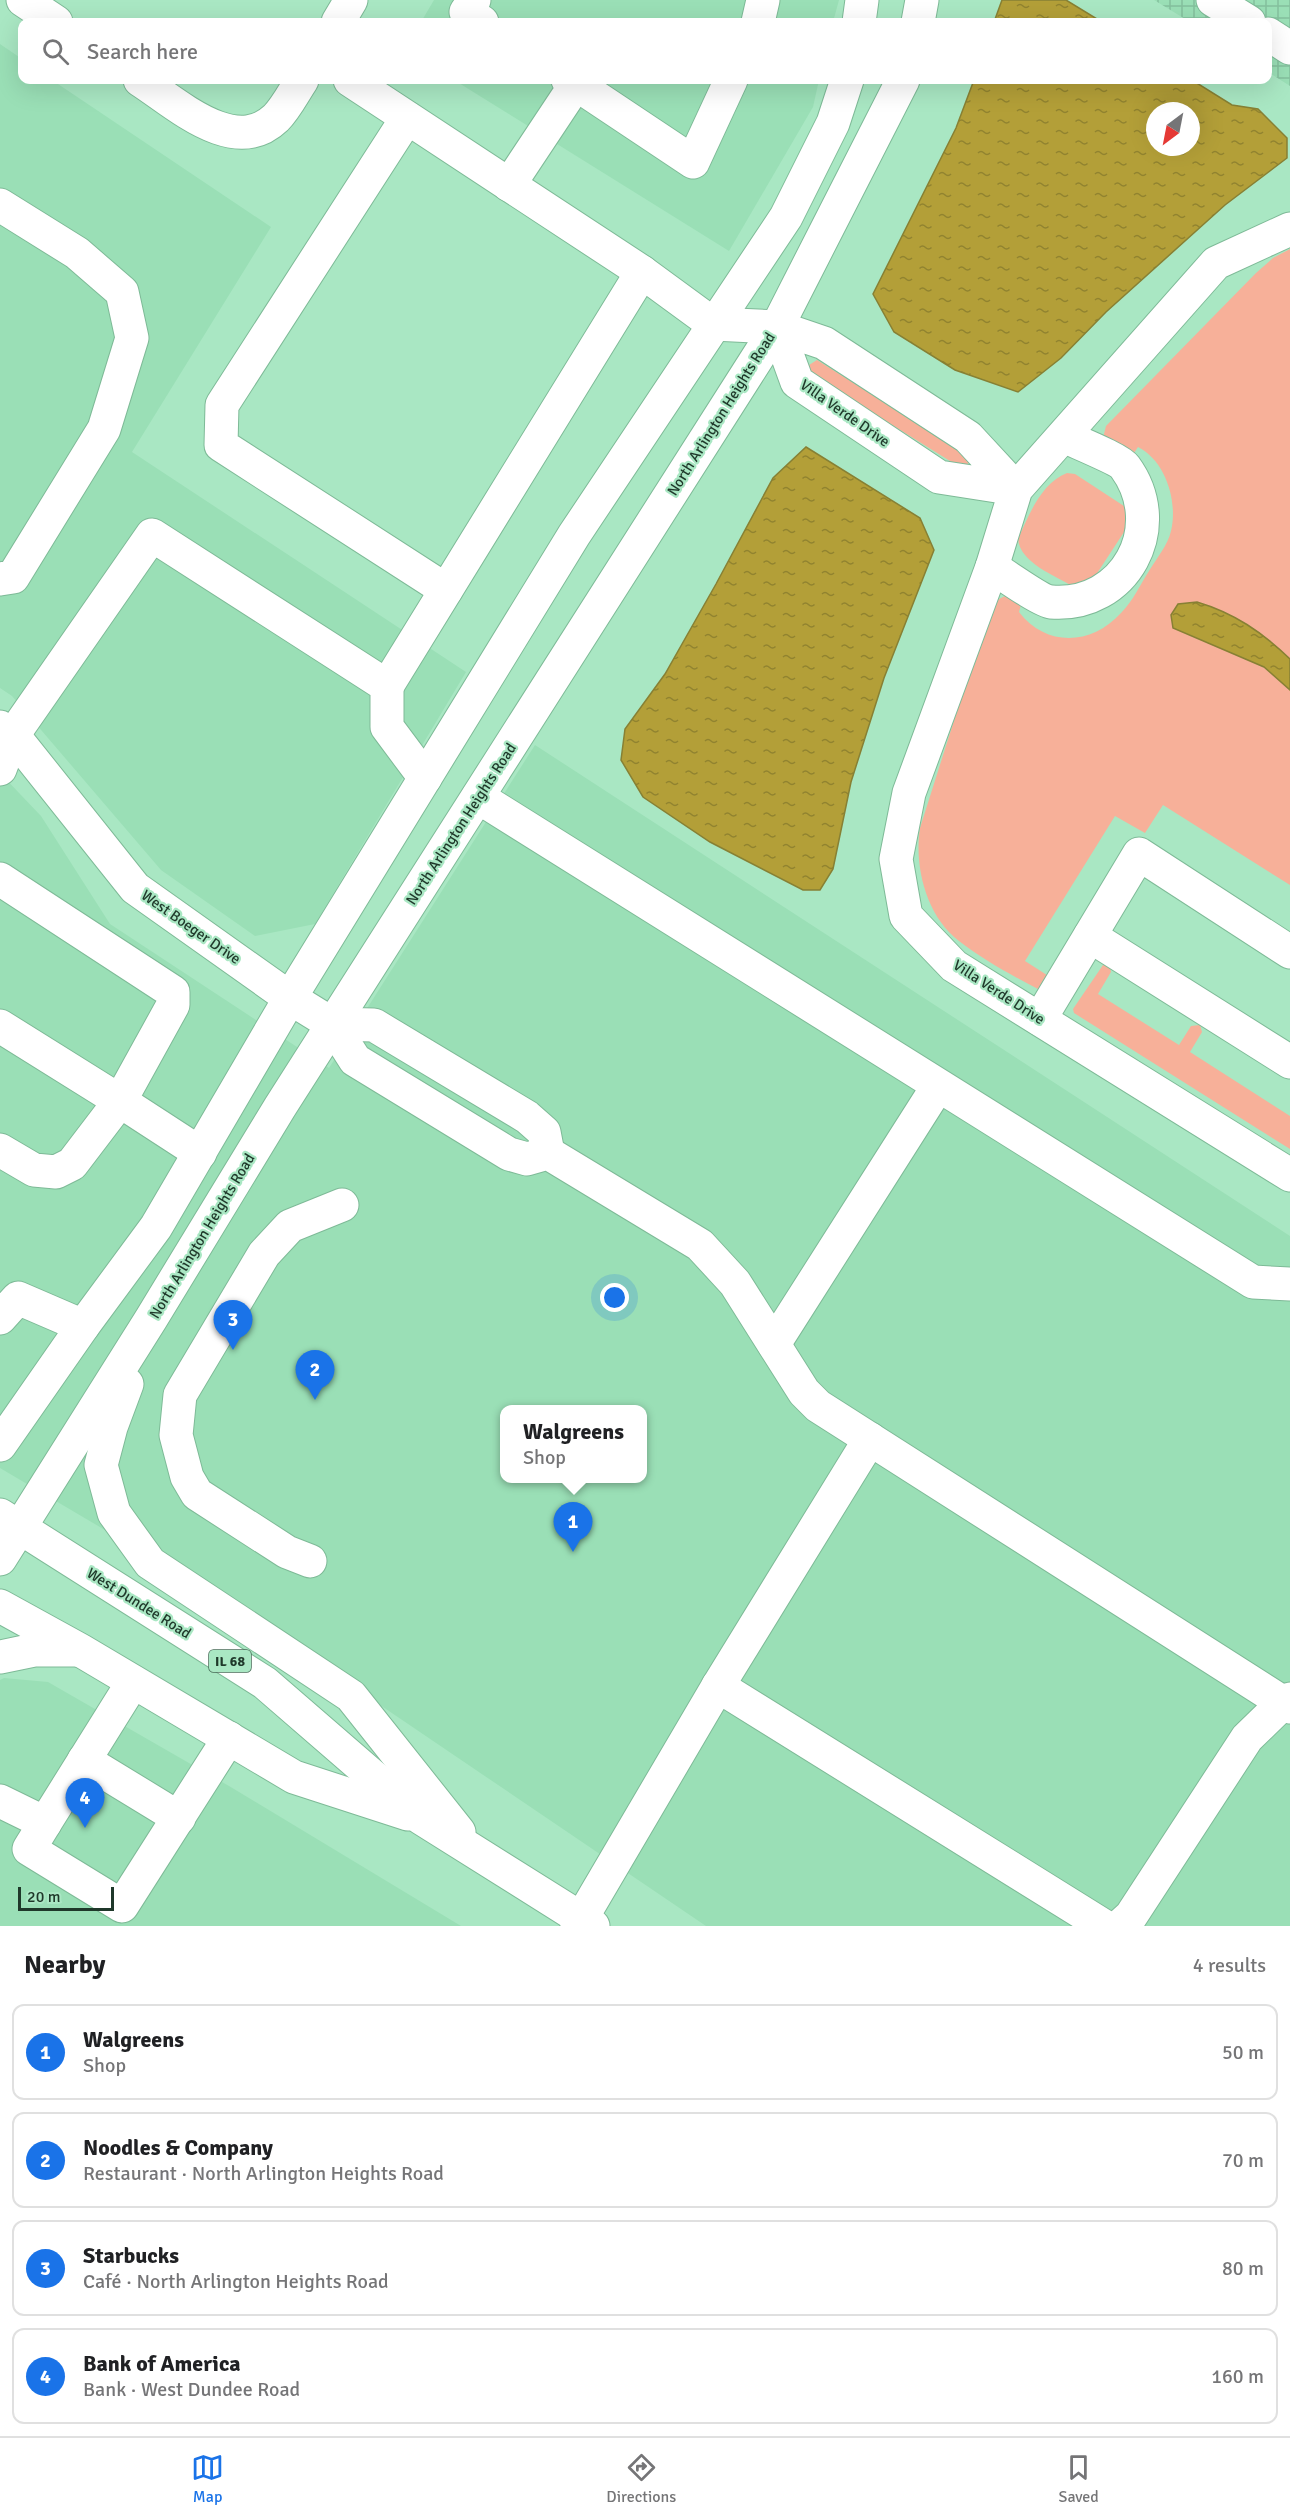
<!DOCTYPE html>
<html lang="en">
<head>
<meta charset="utf-8">
<style>
  body { margin:0; font-family:Signika,sans-serif; background:#f6f6f6; color:#202124 }
  .compass { position:absolute; left:1146px; top:102px; width:54px; height:54px; border-radius:50%; background:#fff; box-shadow:0 6px 24px #0002; rotate:212deg }
  .scale { position:absolute; left:18px; bottom:15px; width:96px; box-sizing:border-box; padding-left:6px; border:3px solid #1f382a; border-top:0; font-size:16px; line-height:21px; white-space:nowrap; color:#1f382a; -webkit-text-stroke:4px #a9e7c3; paint-order:stroke }
  .you { position:absolute; left:615px; top:1298px; width:21px; height:21px; margin:-15px; border:4px solid #fff; border-radius:50%; background:#1a73e8; box-shadow:0 0 0 9px #1a73e833 }
  .badge { display:grid; place-items:center; width:39px; height:39px; border-radius:50%; background:#1a73e8; color:#fff; font-size:20px; font-weight:700 }
  .pin { position:absolute; translate:-50% -50px; filter:drop-shadow(0 2px 3px #0008) }
  .pin::after { content:''; position:absolute; top:32px; width:21px; height:18px; background:inherit; clip-path:polygon(0 0,100% 0,50% 100%) }
  .popup { position:absolute; left:500px; top:1405px; width:147px; height:78px; box-sizing:border-box; display:grid; place-content:center; border-radius:12px; background:#fff; filter:drop-shadow(0 2px 4px #0005); font-size:20px; white-space:nowrap; color:#757577 }
  .popup b { font-size:22px; color:#202124 }
  .popup::after { content:''; position:absolute; left:50%; top:100%; margin-left:-12px; border:12px solid transparent; border-top-color:#fff }
  .list { margin:0; padding:0; list-style:none }
  h2 { display:flex; justify-content:space-between; align-items:center; height:78px; margin:0; padding:0 24px; font-size:26px }
  h2 small { font-size:20px; font-weight:400; color:#757577 }
  .list li { display:grid; grid-template-columns:39px 1fr auto; gap:18px; align-items:center; box-sizing:border-box; height:96px; margin:0 12px 12px; padding:0 12px; border:2px solid #e0e0e0; border-radius:12px }
  .list b { display:block; font-size:22px; white-space:nowrap }
  .list p { margin:0; font-size:20px; white-space:nowrap; color:#757577 }
  .list em { font-size:20px; font-style:normal; color:#757577 }
  .icon { flex:none; width:33px; height:33px; fill:none; stroke:currentColor; stroke-width:2; stroke-linecap:round; stroke-linejoin:round }
  .map { position:relative; flex:none; width:1290px; height:1926px; overflow:hidden }
  .search { position:absolute; background:#fff; box-shadow:0 6px 24px #0002; left:18px; right:18px; top:18px; height:66px; display:flex; align-items:center; gap:15px; box-sizing:border-box; padding:0 21px; border-radius:12px; color:#757577; font-size:22px }
  .sheet { height:510px; background:#fff }
  nav { display:flex; justify-content:space-around; align-items:center; box-sizing:border-box; height:84px; border-top:2px solid #e0e0e0; background:#fff; font-size:16px; color:#757577 }
  nav a { display:grid; justify-items:center; gap:3px }
  nav .on { color:#1a73e8 }
  .map>svg:first-child { display:block }
  .built { fill:#9adfb6; fill-rule:evenodd }
  .industrial { fill:url(#industrial-grid) }
  .green { fill:#f7b099 }
  .water { fill:url(#water-ripples); stroke:#878034; stroke-width:1.5; fill-rule:evenodd }
  .lines { fill:none; stroke-linecap:round; stroke-linejoin:round }
  .minor-casing { stroke:#7eba97; stroke-width:35 }
  .major-casing { stroke:#7eba97; stroke-width:35 }
  .minor { stroke:#fff; stroke-width:33 }
  .major { stroke:#fff; stroke-width:33 }
  .labels { text-anchor:middle; stroke-width:4.5; stroke-linejoin:round; paint-order:stroke }
  .shield { fill:#a9e7c3; stroke:#486c58; stroke-width:1.5 }
  .shield-label { font-size:14px; font-weight:bold; fill:#1f382a }
  .street-label { font-size:15px; fill:#1f382a; stroke:#a9e7c3 }
</style>
</head>
<body>
<div class="map">
<svg width="1290" height="1926" viewBox="0 0 1290 1926">
  <defs>
    <pattern id="industrial-grid" width="8" height="8" patternUnits="userSpaceOnUse" patternTransform="scale(1.5)"><rect width="8" height="8" fill="#9adfb6"/><path d="M0 4h8M4 0v8" fill="none" stroke="#84c09d"/></pattern>
    <pattern id="water-ripples" width="26" height="14" patternUnits="userSpaceOnUse" patternTransform="scale(1.5)"><rect width="26" height="14" fill="#b39f38"/><path d="M2 4q2-2 4 0t4 0M15 11q2-2 4 0t4 0" fill="none" stroke="#91832f"/></pattern>
  </defs>
  <rect width="100%" height="100%" fill="#a9e7c3"/>
  <!-- built -->
  <g class="built">
    <polygon points="434,0 839,0 833,22 421,22"/>
    <polygon points="0,44 22,59 22,80 52,80 271,227 132,452 466,672 315,924 255,936 161,870 12,696 0,688"/>
    <polygon points="454,80 819,80 813,107 729,251"/>
    <path d="M 535,745 L 1290,1236 L 1290,1926 L 706,1926 L 237,1608 L 0,1468 L 0,773 L 41,816 L 110,924 L 329,1068 ZM 504,1410 L 642,1410 L 642,1478 L 504,1478 Z"/>
    <polygon points="4,1678 48,1682 229,1786 461,1926 0,1926 0,1680"/>
  </g>
  <!-- industrial -->
  <polygon class="industrial" points="1154,0 1290,0 1290,86 1268,72 1268,22 1190,22"/>
  <!-- green -->
  <g class="green">
    <path d="M 1290,249 L 1290,885 L 1163,805 L 1145,833 L 1115,816 L 1025,961 L 1050,977 L 1042,989 L 1038,989 C 1011,975 982,959 959,941 C 926,916 914,866 920,828 L 988,613 L 999,599 L 1009,594 L 1022,601 L 1019,612 C 1046,647 1091,646 1121,613 C 1133,601 1140,585 1149,571 C 1156,559 1168,545 1171,531 C 1178,502 1166,461 1138,447 L 1134,453 L 1102,442 L 1106,426 L 1256,273 L 1273,258 Z"/>
    <polygon points="817,360 967,454 969,462 967,465 958,466 812,375 809,365"/>
    <path d="M 1067,473 L 1075,474 L 1127,508 L 1126,529 L 1092,581 L 1074,587 C 1056,576 1020,563 1018,539 C 1029,515 1041,483 1067,473 Z"/>
    <polygon points="1103,965 1110,967 1111,972 1098,994 1179,1045 1191,1026 1200,1025 1202,1032 1190,1052 1290,1116 1290,1149 1074,1013 1073,1009"/>
  </g>
  <!-- water -->
  <g class="water">
    <polygon points="1002,0 1066,0 1102,22 994,22"/>
    <path d="M 974,80 L 1192,80 L 1232,105 L 1258,109 L 1287,138 L 1287,158 L 1225,205 L 1106,312 L 1061,358 L 1018,392 L 955,370 L 894,332 L 873,294 L 956,128 ZM 1155,111 L 1191,111 L 1191,147 L 1155,147 Z"/>
    <polygon points="806,447 920,518 934,550 884,678 851,782 833,869 820,890 803,890 710,842 643,797 621,760 625,729 665,674 716,584 773,478"/>
    <path d="M 1197,602 C 1234,613 1262,632 1290,659 L 1290,690 L 1264,667 L 1173,628 L 1171,615 L 1178,604 Z"/>
  </g>
  <g class="lines">
    <defs>
      <g id="minor">
        <polyline points="23,0 56,22"/>
        <polyline points="474,0 466,12 482,22"/>
        <polyline points="1213,0 1249,22"/>
        <polyline points="338,22 351,0"/>
        <polyline points="758,22 763,0"/>
        <polyline points="1268,34 1290,48"/>
        <path d="M 140,80 C 176,103 234,158 276,118 C 286,108 294,92 302,80"/>
        <polyline points="350,80 642,272 713,324 777,327"/>
        <polyline points="576,84 693,162 731,80"/>
        <polyline points="407,118 222,405 221,445 446,590"/>
        <polyline points="509,185 576,84 568,80"/>
        <polyline points="0,205 77,253 122,292 132,338 104,429 13,577 0,579"/>
        <polyline points="1290,229 1216,263 1016,489 992,567 909,793 896,859 906,916 954,966 1290,1175"/>
        <polygon points="777,327 824,343 968,437 1016,489 939,477 797,382"/>
        <path d="M 992,567 C 1003,574 1041,601 1051,602 C 1125,608 1169,527 1125,467 C 1119,459 1076,442 1064,436"/>
        <polyline points="387,686 642,272"/>
        <polyline points="0,727 13,735 135,888 290,998 332,1024 355,1060 509,1154 527,1159 548,1153 700,1245 735,1283 804,1392 818,1406 1290,1707"/>
        <polyline points="0,769 13,735 152,535 387,686 387,727 425,778"/>
        <polyline points="478,797 1253,1282 1290,1284"/>
        <polyline points="0,879 173,992 173,1005 120,1101 200,1153"/>
        <polyline points="1090,936 1290,1062"/>
        <polyline points="1040,1019 1139,854 1290,952"/>
        <polyline points="332,1024 374,1025 527,1117 544,1132 548,1153"/>
        <polyline points="0,1026 120,1101 72,1164 56,1172 34,1170 0,1150"/>
        <polyline points="0,1318 18,1298 83,1326"/>
        <polyline points="774,1344 938,1086"/>
        <polyline points="310,1561 287,1552 197,1494 187,1477 176,1435 180,1395 264,1254 290,1226 342,1205"/>
        <polyline points="718,1686 1104,1926"/>
        <polyline points="84,1760 179,1818"/>
        <polyline points="0,1801 45,1823 29,1849 122,1906 229,1738"/>
        <polyline points="45,1823 133,1682"/>
        <polyline points="577,1926 718,1686 870,1439"/>
        <polyline points="1120,1926 1131,1916 1247,1738 1283,1703 1290,1699"/>
      </g>
      <g id="major">
        <polyline points="859,22 862,0"/>
        <polyline points="918,22 922,0"/>
        <polyline points="127,1384 111,1427 101,1465 114,1513 150,1563 351,1696 459,1832"/>
        <polyline points="0,1445 83,1326 156,1227 290,998 574,535 786,217 833,123 847,80"/>
        <polyline points="0,1515 265,1683 421,1818 593,1926"/>
        <polyline points="0,1559 151,1319 280,1107 777,327 903,80"/>
        <polyline points="0,1606 80,1650 294,1777 408,1814"/>
        <polyline points="0,1657 34,1650 78,1650"/>
      </g>
    </defs>
    <!-- minor casing -->
    <use href="#minor" class="minor-casing"/>
    <!-- major casing -->
    <use href="#major" class="major-casing"/>
    <!-- minor -->
    <use href="#minor" class="minor"/>
    <!-- major -->
    <use href="#major" class="major"/>
  </g>
  <g class="labels">
    <!-- shield labels -->
    <rect class="shield" x="209" y="1650" width="42" height="22" rx="4.5"/>
    <g class="shield-label">
      <text x="230" y="1666">IL 68</text>
    </g>
    <!-- street labels -->
    <g class="street-label">
      <text transform="translate(845 413) rotate(35)" y="5">Villa Verde Drive</text>
      <text transform="translate(721 414) rotate(-58)" y="5">North Arlington Heights Road</text>
      <text transform="translate(461 824) rotate(-57)" y="5">North Arlington Heights Road</text>
      <text transform="translate(191 927) rotate(35)" y="5">West Boeger Drive</text>
      <text transform="translate(999 992) rotate(33)" y="5">Villa Verde Drive</text>
      <text transform="translate(202 1236) rotate(-59)" y="5">North Arlington Heights Road</text>
      <text transform="translate(139 1603) rotate(32)" y="5">West Dundee Road</text>
    </g>
  </g>
</svg>
<svg class="compass" viewBox="-18 -18 36 36"><path d="M0-13l5 13h-10z" fill="#e53935"/><path d="M0 13l5-13h-10z" fill="#757577"/></svg>
<div class="scale">20 m</div>
<div class="you"></div>
<div class="pin badge" style="left:573px;top:1552px">1</div>
<div class="popup"><b>Walgreens</b>Shop</div>
<div class="pin badge" style="left:315px;top:1400px">2</div>
<div class="pin badge" style="left:233px;top:1350px">3</div>
<div class="pin badge" style="left:85px;top:1828px">4</div>
<div class="search"><svg class="icon" aria-label="search" viewBox="0 0 24 24"><circle cx="10" cy="10" r="6"/><path d="M15 15l6 6"/></svg>Search here</div>
</div>
<section class="sheet">
<h2>Nearby<small>4 results</small></h2>
<ul class="list">
<li><span class="badge">1</span><div><b>Walgreens</b><p>Shop</p></div><em>50 m</em></li>
<li><span class="badge">2</span><div><b>Noodles &amp; Company</b><p>Restaurant · North Arlington Heights Road</p></div><em>70 m</em></li>
<li><span class="badge">3</span><div><b>Starbucks</b><p>Café · North Arlington Heights Road</p></div><em>80 m</em></li>
<li><span class="badge">4</span><div><b>Bank of America</b><p>Bank · West Dundee Road</p></div><em>160 m</em></li>
</ul>
</section>
<nav>
<a class="on"><svg class="icon" aria-label="map" viewBox="0 0 24 24"><path d="M3 6l6-2 6 2 6-2v14l-6 2-6-2-6 2zM9 4v14M15 6v14"/></svg>Map</a>
<a><svg class="icon" aria-label="directions" viewBox="0 0 24 24"><path d="M12 3l9 9-9 9-9-9zM9 14v-3h6M13 9l2 2-2 2"/></svg>Directions</a>
<a><svg class="icon" aria-label="saved" viewBox="0 0 24 24"><path d="M7 4h10v16l-5-4-5 4z"/></svg>Saved</a>
</nav>
</body>
</html>
